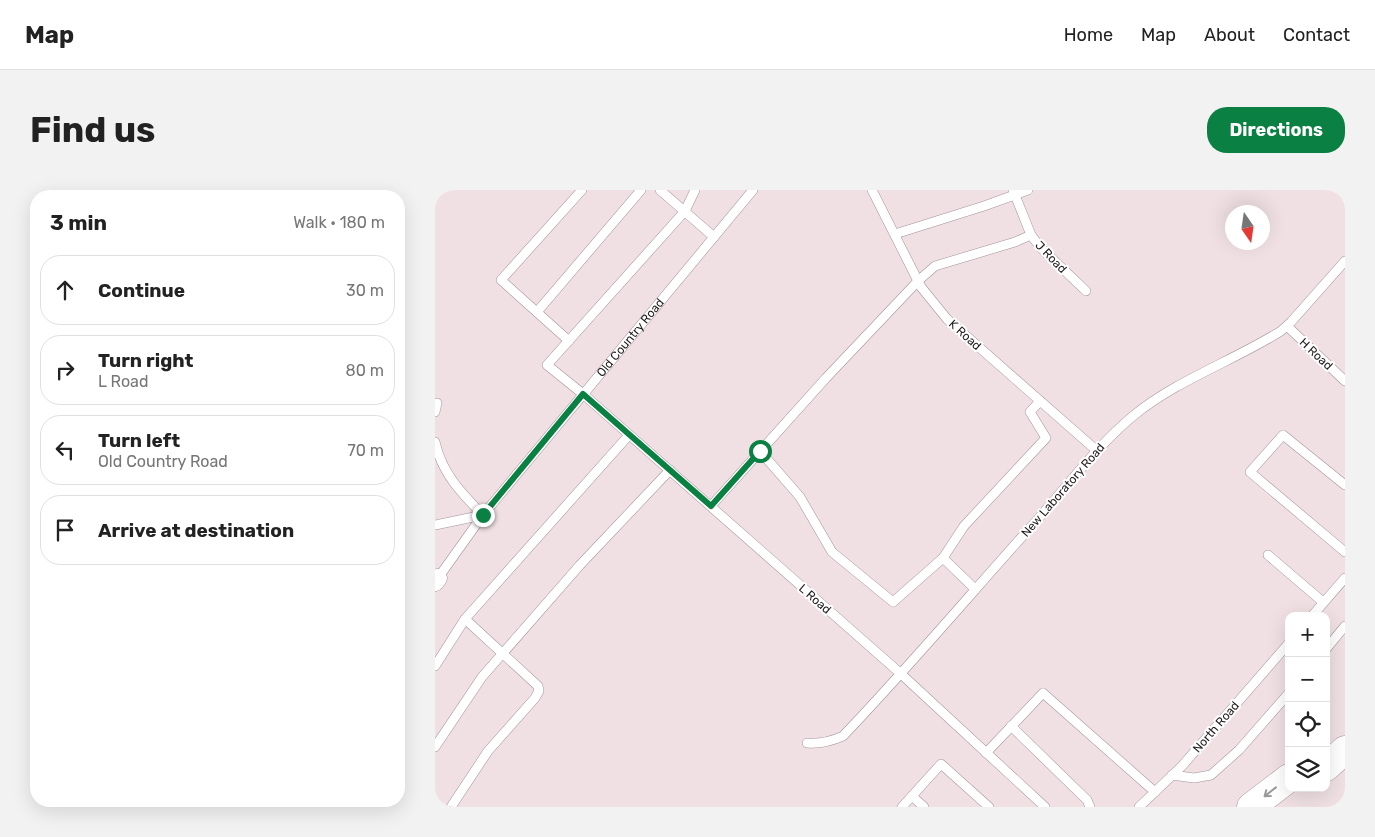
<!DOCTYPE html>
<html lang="en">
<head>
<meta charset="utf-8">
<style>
  body { margin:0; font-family:Rubik,sans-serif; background:#f2f2f2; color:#222 }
  .controls { position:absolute; right:15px; bottom:15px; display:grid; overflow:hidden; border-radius:10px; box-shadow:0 5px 20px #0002 }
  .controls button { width:45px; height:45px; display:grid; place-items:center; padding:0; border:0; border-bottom:1px solid #e0e0e0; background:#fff; color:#222; font:25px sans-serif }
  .compass { position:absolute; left:790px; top:15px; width:45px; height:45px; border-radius:50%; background:#fff; box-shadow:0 5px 20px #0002; rotate:167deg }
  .stop { position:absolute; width:15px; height:15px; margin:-11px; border:4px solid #0b8043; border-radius:50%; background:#fff }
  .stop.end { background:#0b8043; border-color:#fff; box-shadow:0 1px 5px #0008 }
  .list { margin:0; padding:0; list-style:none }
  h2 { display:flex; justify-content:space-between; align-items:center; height:65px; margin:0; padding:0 20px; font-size:21px }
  h2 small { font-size:16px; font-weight:400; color:#767676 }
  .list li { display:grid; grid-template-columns:32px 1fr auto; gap:15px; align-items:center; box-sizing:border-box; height:70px; margin:0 10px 10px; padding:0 10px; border:1px solid #e0e0e0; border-radius:20px }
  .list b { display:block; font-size:19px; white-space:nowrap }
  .list p { margin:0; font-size:16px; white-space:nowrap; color:#767676 }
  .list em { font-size:16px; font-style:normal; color:#767676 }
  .icon { flex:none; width:28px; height:28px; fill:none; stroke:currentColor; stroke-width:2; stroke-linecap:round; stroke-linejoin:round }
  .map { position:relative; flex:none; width:910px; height:617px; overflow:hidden; border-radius:20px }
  header { display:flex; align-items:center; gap:30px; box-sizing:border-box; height:70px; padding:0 25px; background:#fff; border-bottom:1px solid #e0e0e0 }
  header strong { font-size:24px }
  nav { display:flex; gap:28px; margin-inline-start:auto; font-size:18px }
  .intro { display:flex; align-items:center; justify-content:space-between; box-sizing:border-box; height:120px; padding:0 30px }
  h1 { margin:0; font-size:35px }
  .button { padding:12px 22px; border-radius:20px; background:#0b8043; color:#fff; font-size:18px; font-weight:700 }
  main { display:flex; gap:30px; padding:0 30px }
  aside { flex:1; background:#fff; border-radius:20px; box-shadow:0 5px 20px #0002 }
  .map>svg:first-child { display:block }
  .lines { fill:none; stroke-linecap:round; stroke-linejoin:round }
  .service-casing { stroke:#a39398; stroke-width:10 }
  .minor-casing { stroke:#a39398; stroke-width:19 }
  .trunk-casing { stroke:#a39398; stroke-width:29 }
  .service { stroke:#fff; stroke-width:9 }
  .minor { stroke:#fff; stroke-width:18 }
  .trunk { stroke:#fff; stroke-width:28 }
  .oneway { stroke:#9c999a }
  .route { stroke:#0b8043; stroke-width:6 }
  .labels { text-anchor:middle; stroke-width:4; stroke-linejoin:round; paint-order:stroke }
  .street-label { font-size:12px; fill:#221c1e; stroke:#fff }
</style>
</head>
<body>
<header>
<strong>Map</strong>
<nav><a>Home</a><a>Map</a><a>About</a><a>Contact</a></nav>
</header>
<div class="intro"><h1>Find us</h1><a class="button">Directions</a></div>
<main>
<aside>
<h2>3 min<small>Walk · 180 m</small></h2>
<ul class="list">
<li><svg class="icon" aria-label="ahead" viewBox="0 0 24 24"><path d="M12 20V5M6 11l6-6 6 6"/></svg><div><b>Continue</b></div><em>30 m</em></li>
<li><svg class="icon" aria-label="right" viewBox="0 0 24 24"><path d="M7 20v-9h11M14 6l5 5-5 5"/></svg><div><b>Turn right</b><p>L Road</p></div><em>80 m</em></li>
<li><svg class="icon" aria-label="left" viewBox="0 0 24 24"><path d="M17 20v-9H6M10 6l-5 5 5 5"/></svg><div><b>Turn left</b><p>Old Country Road</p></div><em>70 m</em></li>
<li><svg class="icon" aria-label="arrive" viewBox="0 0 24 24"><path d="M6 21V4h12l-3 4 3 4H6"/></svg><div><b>Arrive at destination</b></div></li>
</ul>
</aside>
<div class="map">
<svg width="910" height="617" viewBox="0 0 910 617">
  <rect width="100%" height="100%" fill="#f0e0e4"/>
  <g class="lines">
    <defs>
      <g id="service">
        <polyline points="225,0 279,47"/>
        <polyline points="260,0 250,21 112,175 148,204 465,483 610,617"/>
        <polyline points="437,0 486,97 512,129 661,260"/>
        <polyline points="578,0 596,45 606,58 651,101"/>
        <polyline points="460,44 549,16 593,0"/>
        <polyline points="102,122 206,0"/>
        <polyline points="852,136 910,191"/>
        <polyline points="134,151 66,90 147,0"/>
        <polyline points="0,222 2,213"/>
        <path d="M 0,252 C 7,283 26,303 48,325"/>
        <polyline points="325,261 365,307 397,362 458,412 508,368 529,336 611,248 595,222 605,211"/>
        <polyline points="910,295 848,245 815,282 910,362"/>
        <polyline points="276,316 391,188 483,91 500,76 580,52 596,45"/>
        <polyline points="0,335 48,325"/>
        <polyline points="833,365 888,412"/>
        <polyline points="508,368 540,399"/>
        <path id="s1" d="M 3,388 L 48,325 L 318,0"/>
        <polyline points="877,426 910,388"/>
        <polyline points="891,459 910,436"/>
        <polyline points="0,476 30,429 194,245"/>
        <polyline points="576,536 652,610 655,617"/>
        <path d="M 372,553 C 385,554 395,552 408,546 C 475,476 538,401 603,329 C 634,294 662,256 698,226 C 742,190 798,171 846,141 L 856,132 L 910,71"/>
        <polyline points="0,557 47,487 145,375 235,280"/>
        <polyline points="551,563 608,503 720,602"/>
        <polyline points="737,585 759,588 776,585 804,560 854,503"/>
        <polyline points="477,606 506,574 554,617"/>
        <polyline points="16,617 53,561 100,508 104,501 103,496 30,429"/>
        <polyline points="467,617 477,606 489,617"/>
        <polyline points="704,617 747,576 854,453"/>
      </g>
      <polyline id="minor" points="0,392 3,388"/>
      <g id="trunk">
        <polyline points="891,577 910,560"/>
        <polyline points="816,617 854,588"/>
      </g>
    </defs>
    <!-- service casing -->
    <use href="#service" class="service-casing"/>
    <!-- minor casing -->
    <use href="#minor" class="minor-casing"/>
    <!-- trunk casing -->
    <use href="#trunk" class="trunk-casing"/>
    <!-- service -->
    <use href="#service" class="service"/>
    <!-- minor -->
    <use href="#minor" class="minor"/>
    <!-- trunk -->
    <use href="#trunk" class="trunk"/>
  </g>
  <!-- one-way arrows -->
  <defs><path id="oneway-shaft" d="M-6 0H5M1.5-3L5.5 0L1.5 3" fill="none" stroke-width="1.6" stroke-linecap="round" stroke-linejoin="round" transform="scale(1.25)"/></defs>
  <use class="oneway" href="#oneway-shaft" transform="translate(835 602) rotate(142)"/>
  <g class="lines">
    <!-- route -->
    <polyline class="route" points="48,325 148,204 276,316 325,261"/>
  </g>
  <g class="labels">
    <!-- street labels -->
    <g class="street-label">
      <text transform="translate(616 67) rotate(46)" y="4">J Road</text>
      <text transform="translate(530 145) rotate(42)" y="4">K Road</text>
      <text dy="4" stroke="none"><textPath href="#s1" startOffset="308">Old Country Road</textPath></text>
      <text transform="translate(881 164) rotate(43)" y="4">H Road</text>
      <text transform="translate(628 300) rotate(-49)" y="4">New Laboratory Road</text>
      <text transform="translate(380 409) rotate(41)" y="4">L Road</text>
      <text transform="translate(781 537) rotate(-49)" y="4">North Road</text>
    </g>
  </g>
</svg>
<div class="controls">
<button>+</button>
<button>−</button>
<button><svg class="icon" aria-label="locate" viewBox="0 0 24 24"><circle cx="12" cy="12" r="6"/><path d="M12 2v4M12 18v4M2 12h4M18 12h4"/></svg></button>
<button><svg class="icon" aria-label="layers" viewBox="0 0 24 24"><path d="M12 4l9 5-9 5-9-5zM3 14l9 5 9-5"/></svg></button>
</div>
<svg class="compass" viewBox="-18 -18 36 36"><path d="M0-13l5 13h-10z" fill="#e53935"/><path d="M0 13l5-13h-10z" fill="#767676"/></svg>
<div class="stop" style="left:325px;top:261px"></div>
<div class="stop end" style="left:48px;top:325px"></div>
</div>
</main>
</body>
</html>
